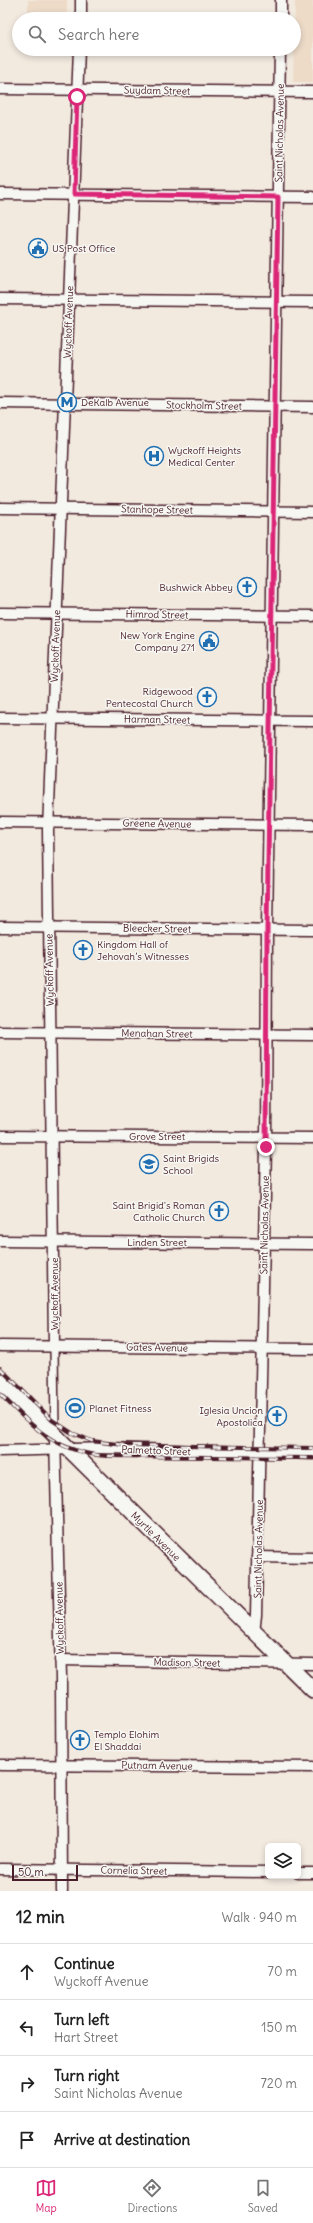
<!DOCTYPE html>
<html lang="en">
<head>
<meta charset="utf-8">
<style>
  body { margin:0; font-family:Delius,sans-serif; background:#f6f6f6; color:#222 }
  .controls { position:absolute; right:12px; bottom:12px; display:grid; overflow:hidden; border-radius:6px; box-shadow:0 2px 6px #0003 }
  .controls button { width:36px; height:36px; display:grid; place-items:center; padding:0; border:0; border-bottom:1px solid #e0e0e0; background:#fff; color:#222; font:20px sans-serif }
  .scale { position:absolute; left:12px; bottom:10px; width:66px; box-sizing:border-box; padding-left:4px; border:2px solid #4a1f2b; border-top:0; font-size:11px; line-height:14px; white-space:nowrap; color:#4a1f2b; -webkit-text-stroke:3px #f6f6f2; paint-order:stroke }
  .stop { position:absolute; width:12px; height:12px; margin:-9px; border:3px solid #db2777; border-radius:50%; background:#fff }
  .stop.end { background:#db2777; border-color:#fff; box-shadow:0 1px 4px #0008 }
  .list { margin:0; padding:0; list-style:none }
  h2 { display:flex; justify-content:space-between; align-items:center; height:52px; margin:0; padding:0 16px; font-size:17px }
  h2 small { font-size:13px; font-weight:400; color:#767676 }
  .list li { display:grid; grid-template-columns:26px 1fr auto; gap:12px; align-items:center; box-sizing:border-box; height:56px; padding:0 16px; border-top:1px solid #e0e0e0 }
  .list b { display:block; font-size:15px; white-space:nowrap }
  .list p { margin:0; font-size:13px; white-space:nowrap; color:#767676 }
  .list em { font-size:13px; font-style:normal; color:#767676 }
  .icon { flex:none; width:22px; height:22px; fill:none; stroke:currentColor; stroke-width:2; stroke-linecap:round; stroke-linejoin:round }
  .map { position:relative; flex:none; width:313px; height:1891px; overflow:hidden }
  .search { position:absolute; background:#fff; box-shadow:0 2px 6px #0003; left:12px; right:12px; top:12px; height:44px; display:flex; align-items:center; gap:10px; box-sizing:border-box; padding:0 14px; border-radius:22px; color:#767676; font-size:15px }
  .sheet { height:276px; background:#fff }
  nav { display:flex; justify-content:space-around; align-items:center; box-sizing:border-box; height:56px; border-top:1px solid #e0e0e0; background:#fff; font-size:11px; color:#767676 }
  nav a { display:grid; justify-items:center; gap:2px }
  nav .on { color:#db2777 }
  .map>svg:first-child { display:block }
  .built { fill:#eddbc8 }
  .lines { fill:none; stroke-linecap:round; stroke-linejoin:round }
  .pedestrian-casing { stroke:#4a1f2b; stroke-width:10 }
  .minor-casing { stroke:#4a1f2b; stroke-width:13 }
  .primary-casing { stroke:#4a1f2b; stroke-width:18 }
  .pedestrian { stroke:#f6f6f2; stroke-width:7 }
  .minor { stroke:#f6f6f2; stroke-width:10 }
  .primary { stroke:#f6f6f2; stroke-width:15 }
  .rail-casing { stroke:#4a1f2b; stroke-width:4 }
  .rail { stroke:#f6f6f2; stroke-width:2.5; stroke-dasharray:8; stroke-linecap:butt }
  .route { stroke:#db2777; stroke-width:5 }
  .labels { text-anchor:middle; stroke-width:3; stroke-linejoin:round; paint-order:stroke }
  .street-label { font-size:10px; fill:#4a1f2b; stroke:#f6f6f2 }
  .poi-label { font-size:10px; fill:#4a1f2b; stroke:#f6f6f2; text-anchor:start }
</style>
</head>
<body>
<div class="map">
<svg width="313" height="1891" viewBox="0 0 313 1891">
  <rect width="100%" height="100%" fill="#f2eadf"/>
  <filter id="ink" filterUnits="userSpaceOnUse"><feTurbulence type="fractalNoise" baseFrequency=".025" numOctaves="2"/><feDisplacementMap in="SourceGraphic" scale="8" xChannelSelector="R" yChannelSelector="G"/><feConvolveMatrix kernelMatrix="1 2 1 2 8 2 1 2 1" color-interpolation-filters="sRGB"/></filter>
  <g filter="url(#ink)">
    <!-- built -->
    <g class="built">
      <rect x="28" y="0" width="39" height="16"/>
      <polygon points="295,0 313,0 313,82 293,82"/>
    </g>
    <g class="lines">
      <defs>
        <polyline id="pedestrian" points="54,1346 55,1434"/>
        <g id="minor">
          <polyline points="81,19 81,0"/>
          <polyline points="281,19 281,0"/>
          <polyline points="0,89 313,92"/>
          <polyline points="0,194 313,197"/>
          <polyline points="0,299 313,302"/>
          <polyline points="0,403 313,407"/>
          <polyline points="0,508 313,512"/>
          <polyline points="0,613 313,616"/>
          <polyline points="0,718 313,721"/>
          <polyline points="0,822 313,825"/>
          <polyline points="0,927 313,930"/>
          <polyline points="0,1032 313,1035"/>
          <polyline points="0,1136 313,1138"/>
          <polyline points="0,1241 313,1244"/>
          <polyline points="0,1346 313,1349"/>
          <polyline points="54,1346 48,830 79,49"/>
          <polyline points="55,1436 61,1678 62,1891"/>
          <polyline points="0,1451 109,1448 313,1454"/>
          <polyline points="257,1557 313,1558"/>
          <polyline points="254,1633 256,1615 266,1147 267,930 280,49"/>
          <polyline points="60,1660 313,1664"/>
          <polyline points="0,1765 313,1767"/>
          <polyline points="0,1869 268,1872"/>
          <polyline points="298,1873 313,1873"/>
        </g>
        <polyline id="primary" points="0,1381 313,1690"/>
      </defs>
      <!-- pedestrian casing -->
      <use href="#pedestrian" class="pedestrian-casing"/>
      <!-- minor casing -->
      <use href="#minor" class="minor-casing"/>
      <!-- primary casing -->
      <use href="#primary" class="primary-casing"/>
      <!-- pedestrian -->
      <use href="#pedestrian" class="pedestrian"/>
      <!-- minor -->
      <use href="#minor" class="minor"/>
      <!-- primary -->
      <use href="#primary" class="primary"/>
      <defs>
        <g id="rail">
          <polyline points="0,1368 52,1420 72,1433 92,1441 124,1445 313,1448"/>
          <path d="M 0,1394 C 34,1428 57,1453 107,1456 L 313,1458"/>
        </g>
      </defs>
      <!-- rail casing -->
      <use href="#rail" class="rail-casing"/>
      <!-- rail -->
      <use href="#rail" class="rail"/>
    </g>
  </g>
  <g class="lines" filter="url(#ink)">
    <!-- route -->
    <polyline class="route" points="77,97 74,194 278,197 267,930 266,1147"/>
  </g>
  <!-- icons -->
  <defs>
    <symbol id="civic-ring" viewBox="-11 -11 22 22"><circle r="9.5" fill="#f6f6f2" stroke="#1f6fb2" stroke-width="1.5"/><path d="M-.6-6.5H3V-4.5H.6V-3L4-1V1h2V6H-6V1h2V-1L-.6-3ZM-1.2 2.5V6h2.4V2.5Z" fill="#1f6fb2"/></symbol>
    <symbol id="metro-ring" viewBox="-11 -11 22 22"><circle r="9.5" fill="#f6f6f2" stroke="#1f6fb2" stroke-width="1.5"/><path d="M-5.5 5V-5H-3L0 0L3-5H5.5V5H3V-.5L0 4L-3-.5V5Z" fill="#1f6fb2"/></symbol>
    <symbol id="hospital-ring" viewBox="-11 -11 22 22"><circle r="9.5" fill="#f6f6f2" stroke="#1f6fb2" stroke-width="1.5"/><path d="M-5-5h3v3.5h4V-5h3V5h-3V1.5h-4V5h-3Z" fill="#1f6fb2"/></symbol>
    <symbol id="church-ring" viewBox="-11 -11 22 22"><circle r="9.5" fill="#f6f6f2" stroke="#1f6fb2" stroke-width="1.5"/><path d="M-1.2-6h2.4v3.5h3.3v2.4h-3.3V6h-2.4V-.1h-3.3v-2.4h3.3Z" fill="#1f6fb2"/></symbol>
    <symbol id="school-ring" viewBox="-11 -11 22 22"><circle r="9.5" fill="#f6f6f2" stroke="#1f6fb2" stroke-width="1.5"/><path d="M0-5L7-2L0 1L-7-2ZM-4 1L0 2.5L4 1V4Q0 6-4 4Z" fill="#1f6fb2"/></symbol>
    <symbol id="stadium-ring" viewBox="-11 -11 22 22"><circle r="9.5" fill="#f6f6f2" stroke="#1f6fb2" stroke-width="1.5"/><path d="M0-5a6.5 5 0 1 0 0 10a6.5 5 0 1 0 0-10ZM-3.5-1.8h7v3.6h-7Z" fill="#1f6fb2"/></symbol>
  </defs>
  <g fill-rule="evenodd">
    <use href="#civic-ring" x="27" y="237" width="22" height="22"/>
    <use href="#metro-ring" x="56" y="391" width="22" height="22"/>
    <use href="#hospital-ring" x="143" y="445" width="22" height="22"/>
    <use href="#church-ring" x="236" y="576" width="22" height="22"/>
    <use href="#civic-ring" x="198" y="630" width="22" height="22"/>
    <use href="#church-ring" x="196" y="686" width="22" height="22"/>
    <use href="#church-ring" x="72" y="939" width="22" height="22"/>
    <use href="#school-ring" x="138" y="1153" width="22" height="22"/>
    <use href="#church-ring" x="208" y="1200" width="22" height="22"/>
    <use href="#stadium-ring" x="64" y="1397" width="22" height="22"/>
    <use href="#church-ring" x="266" y="1405" width="22" height="22"/>
    <use href="#church-ring" x="69" y="1729" width="22" height="22"/>
  </g>
  <g class="labels">
    <!-- street labels -->
    <g class="street-label">
      <text transform="translate(157 90) rotate(1)" y="4">Suydam Street</text>
      <text transform="translate(279 133) rotate(-89)" y="4">Saint Nicholas Avenue</text>
      <text transform="translate(68 322) rotate(-88)" y="4">Wyckoff Avenue</text>
      <text transform="translate(204 405) rotate(1)" y="4">Stockholm Street</text>
      <text transform="translate(157 509) rotate(1)" y="4">Stanhope Street</text>
      <text transform="translate(157 614) rotate(1)" y="4">Himrod Street</text>
      <text transform="translate(55 646) rotate(-88)" y="4">Wyckoff Avenue</text>
      <text transform="translate(157 719) rotate(1)" y="4">Harman Street</text>
      <text transform="translate(157 823) rotate(1)" y="4">Greene Avenue</text>
      <text transform="translate(157 928) rotate(1)" y="4">Bleecker Street</text>
      <text transform="translate(49 970) rotate(-91)" y="4">Wyckoff Avenue</text>
      <text transform="translate(157 1033) rotate(1)" y="4">Menahan Street</text>
      <text x="157" y="1140">Grove Street</text>
      <text transform="translate(264 1225) rotate(-89)" y="4">Saint Nicholas Avenue</text>
      <text x="157" y="1246">Linden Street</text>
      <text transform="translate(54 1294) rotate(-90)" y="4">Wyckoff Avenue</text>
      <text transform="translate(157 1347) rotate(1)" y="4">Gates Avenue</text>
      <text transform="translate(156 1450) rotate(2)" y="4">Palmetto Street</text>
      <text transform="translate(156 1536) rotate(45)" y="4">Myrtle Avenue</text>
      <text transform="translate(258 1549) rotate(-89)" y="4">Saint Nicholas Avenue</text>
      <text transform="translate(59 1618) rotate(-91)" y="4">Wyckoff Avenue</text>
      <text transform="translate(187 1662) rotate(1)" y="4">Madison Street</text>
      <text transform="translate(157 1765) rotate(1)" y="4">Putnam Avenue</text>
      <text transform="translate(134 1870) rotate(1)" y="4">Cornelia Street</text>
    </g>
    <!-- poi labels -->
    <g class="poi-label">
      <text x="52" y="252">US Post Office</text>
      <text x="81" y="406">DeKalb Avenue</text>
      <text x="168" y="454">Wyckoff Heights<tspan x="168" dy="12">Medical Center</tspan></text>
      <text x="233" y="591" text-anchor="end">Bushwick Abbey</text>
      <text x="195" y="639" text-anchor="end">New York Engine<tspan x="195" dy="12">Company 271</tspan></text>
      <text x="193" y="695" text-anchor="end">Ridgewood<tspan x="193" dy="12">Pentecostal Church</tspan></text>
      <text x="97" y="948">Kingdom Hall of<tspan x="97" dy="12">Jehovah’s Witnesses</tspan></text>
      <text x="163" y="1162">Saint Brigids<tspan x="163" dy="12">School</tspan></text>
      <text x="205" y="1209" text-anchor="end">Saint Brigid's Roman<tspan x="205" dy="12">Catholic Church</tspan></text>
      <text x="89" y="1412">Planet Fitness</text>
      <text x="263" y="1414" text-anchor="end">Iglesia Uncion<tspan x="263" dy="12">Apostolica</tspan></text>
      <text x="94" y="1738">Templo Elohim<tspan x="94" dy="12">El Shaddai</tspan></text>
    </g>
  </g>
</svg>
<div class="controls">
<button><svg class="icon" aria-label="layers" viewBox="0 0 24 24"><path d="M12 4l9 5-9 5-9-5zM3 14l9 5 9-5"/></svg></button>
</div>
<div class="scale">50 m</div>
<div class="stop" style="left:77px;top:97px"></div>
<div class="stop end" style="left:266px;top:1147px"></div>
<div class="search"><svg class="icon" aria-label="search" viewBox="0 0 24 24"><circle cx="10" cy="10" r="6"/><path d="M15 15l6 6"/></svg>Search here</div>
</div>
<section class="sheet">
<h2>12 min<small>Walk · 940 m</small></h2>
<ul class="list">
<li><svg class="icon" aria-label="ahead" viewBox="0 0 24 24"><path d="M12 20V5M6 11l6-6 6 6"/></svg><div><b>Continue</b><p>Wyckoff Avenue</p></div><em>70 m</em></li>
<li><svg class="icon" aria-label="left" viewBox="0 0 24 24"><path d="M17 20v-9H6M10 6l-5 5 5 5"/></svg><div><b>Turn left</b><p>Hart Street</p></div><em>150 m</em></li>
<li><svg class="icon" aria-label="right" viewBox="0 0 24 24"><path d="M7 20v-9h11M14 6l5 5-5 5"/></svg><div><b>Turn right</b><p>Saint Nicholas Avenue</p></div><em>720 m</em></li>
<li><svg class="icon" aria-label="arrive" viewBox="0 0 24 24"><path d="M6 21V4h12l-3 4 3 4H6"/></svg><div><b>Arrive at destination</b></div></li>
</ul>
</section>
<nav>
<a class="on"><svg class="icon" aria-label="map" viewBox="0 0 24 24"><path d="M3 6l6-2 6 2 6-2v14l-6 2-6-2-6 2zM9 4v14M15 6v14"/></svg>Map</a>
<a><svg class="icon" aria-label="directions" viewBox="0 0 24 24"><path d="M12 3l9 9-9 9-9-9zM9 14v-3h6M13 9l2 2-2 2"/></svg>Directions</a>
<a><svg class="icon" aria-label="saved" viewBox="0 0 24 24"><path d="M7 4h10v16l-5-4-5 4z"/></svg>Saved</a>
</nav>
</body>
</html>
